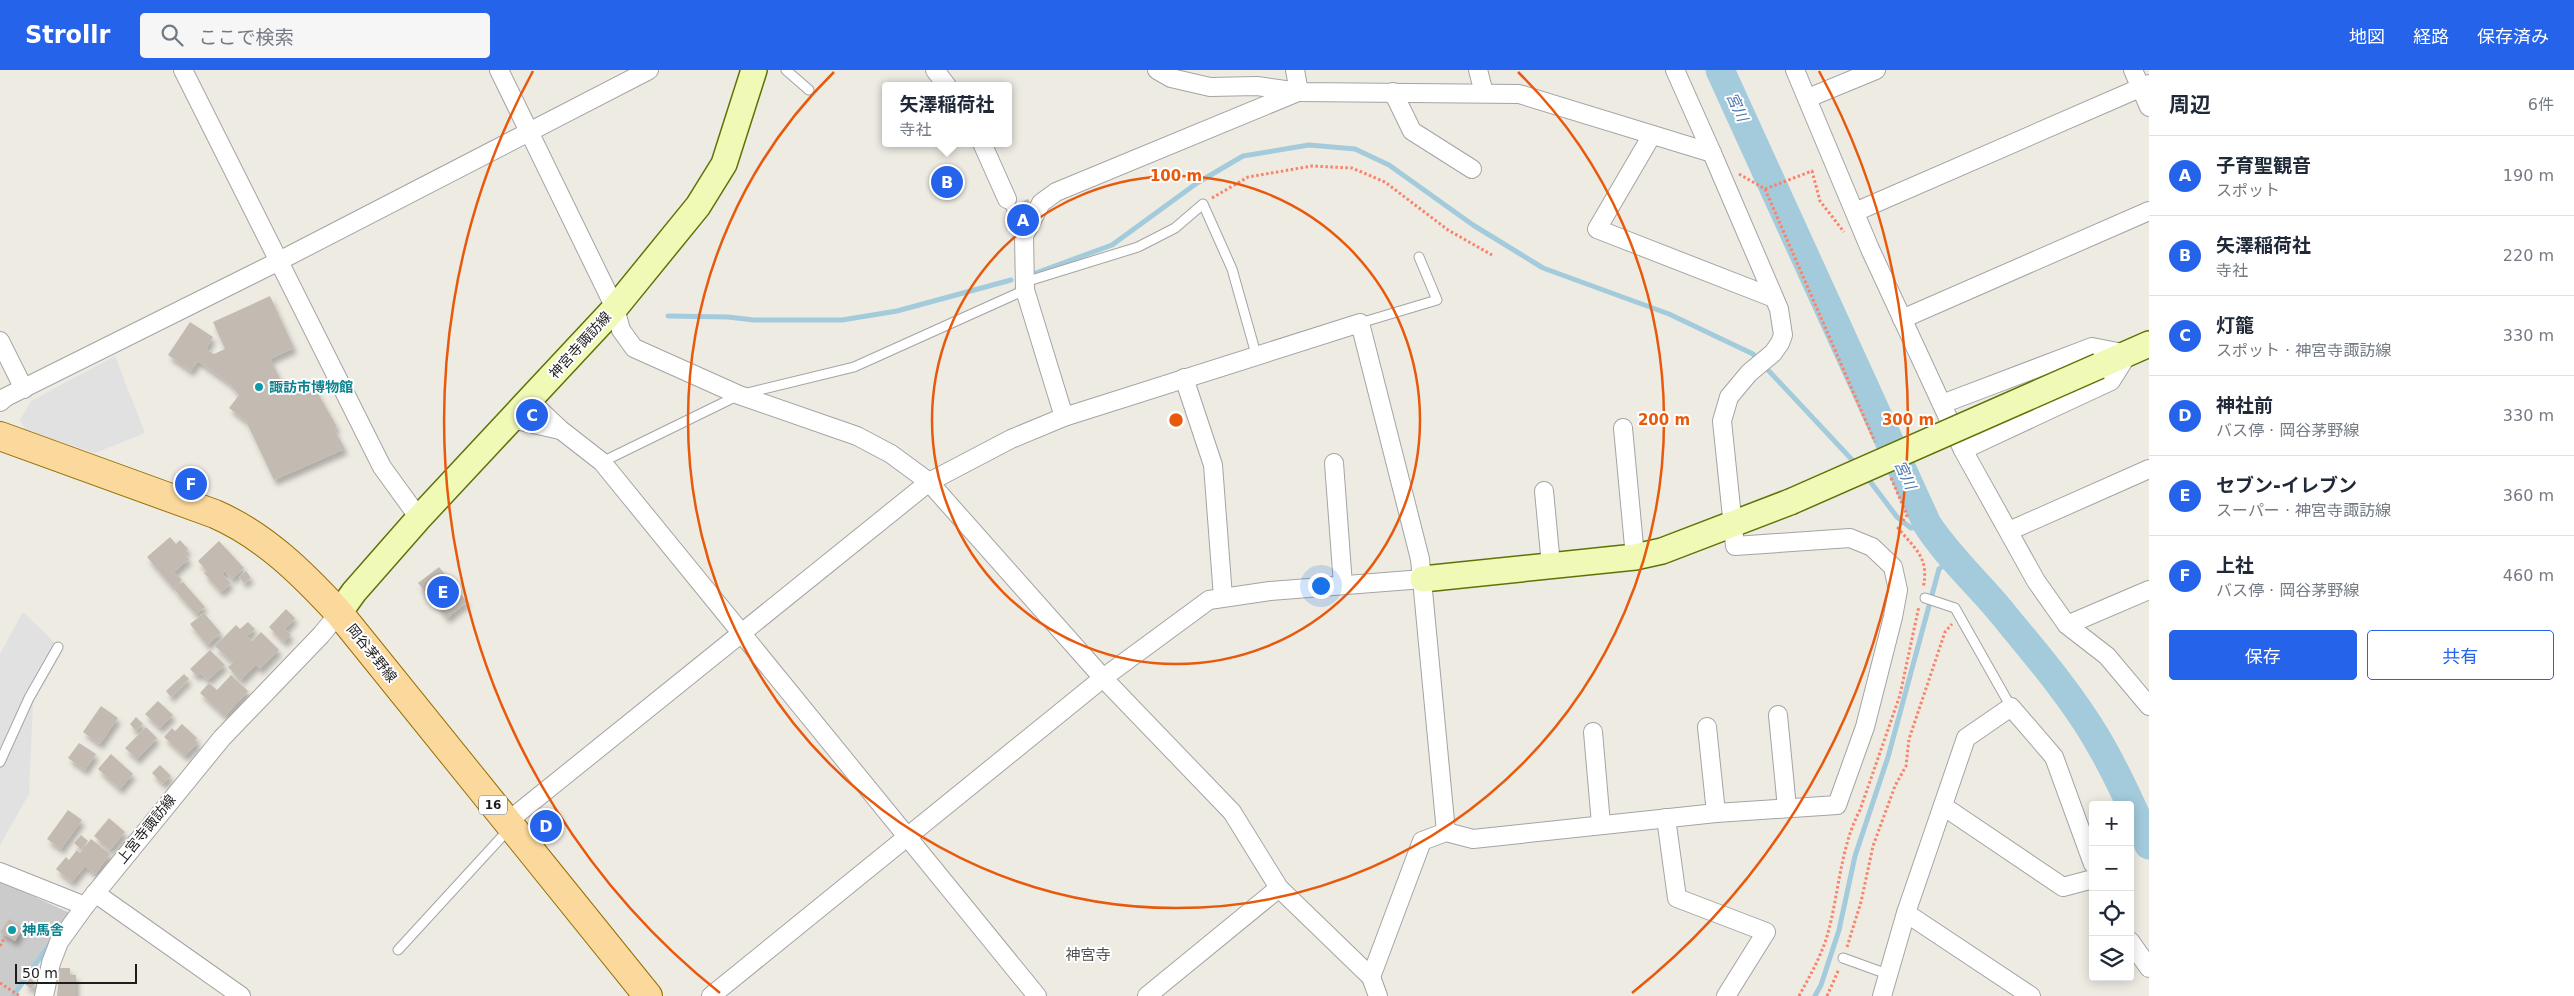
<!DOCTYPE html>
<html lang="ja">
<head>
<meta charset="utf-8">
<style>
  body { margin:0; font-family:"DejaVu Sans","Noto Sans JP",sans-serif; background:#f6f6f7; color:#1f2937 }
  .controls { position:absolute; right:15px; bottom:15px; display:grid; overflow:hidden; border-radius:5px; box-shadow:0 2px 12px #0003 }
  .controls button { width:45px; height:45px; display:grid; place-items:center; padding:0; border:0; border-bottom:1px solid #e0e1e3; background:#fff; color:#1f2937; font:25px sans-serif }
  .scale { position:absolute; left:15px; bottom:12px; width:122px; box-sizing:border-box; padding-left:5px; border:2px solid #1d1d1d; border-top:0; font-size:14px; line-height:18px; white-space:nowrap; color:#1d1d1d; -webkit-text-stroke:4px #fff; paint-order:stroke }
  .you { position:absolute; left:1320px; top:515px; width:18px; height:18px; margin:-12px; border:4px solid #fff; border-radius:50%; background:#1a73e8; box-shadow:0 0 0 8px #1a73e833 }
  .badge { display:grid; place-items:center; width:32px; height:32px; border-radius:50%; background:#2563eb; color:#fff; font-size:16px; font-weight:700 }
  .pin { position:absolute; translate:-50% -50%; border:2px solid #fff; box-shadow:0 1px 5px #0006 }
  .popup { position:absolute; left:882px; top:12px; width:130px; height:65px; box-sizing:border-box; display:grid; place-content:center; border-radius:5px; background:#fff; filter:drop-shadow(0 1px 4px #0005); font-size:16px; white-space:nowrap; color:#747a83 }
  .popup b { font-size:19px; color:#1f2937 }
  .popup::after { content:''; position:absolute; left:50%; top:100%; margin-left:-10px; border:10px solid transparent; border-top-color:#fff }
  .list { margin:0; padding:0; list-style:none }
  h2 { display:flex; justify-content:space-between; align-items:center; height:65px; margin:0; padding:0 20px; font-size:21px }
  h2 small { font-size:16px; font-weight:400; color:#747a83 }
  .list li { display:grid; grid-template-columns:32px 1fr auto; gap:15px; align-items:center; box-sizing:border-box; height:80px; padding:0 20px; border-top:1px solid #e0e1e3 }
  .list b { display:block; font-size:19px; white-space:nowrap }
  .list p { margin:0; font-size:16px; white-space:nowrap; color:#747a83 }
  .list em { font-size:16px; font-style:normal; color:#747a83 }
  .actions { display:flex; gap:10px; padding:15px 20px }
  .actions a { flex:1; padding:11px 0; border:1px solid #2563eb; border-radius:5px; text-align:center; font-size:18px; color:#2563eb }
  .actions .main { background:#2563eb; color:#fff }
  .icon { flex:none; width:28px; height:28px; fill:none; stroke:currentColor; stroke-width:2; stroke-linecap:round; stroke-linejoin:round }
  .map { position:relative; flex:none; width:2149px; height:926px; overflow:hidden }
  header { display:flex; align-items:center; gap:30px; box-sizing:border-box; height:70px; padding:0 25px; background:#2563eb; color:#fff }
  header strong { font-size:24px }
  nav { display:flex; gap:28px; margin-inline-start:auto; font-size:18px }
  .search { width:350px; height:45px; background:#f6f6f7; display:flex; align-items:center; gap:12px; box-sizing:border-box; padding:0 18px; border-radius:5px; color:#747a83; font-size:19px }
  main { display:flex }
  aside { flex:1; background:#fff }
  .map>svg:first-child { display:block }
  .religious { fill:#cbcbcb }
  .parking { fill:#e1e1e1 }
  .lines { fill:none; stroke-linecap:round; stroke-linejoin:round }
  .stream { stroke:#a3cbdc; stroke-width:5 }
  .river { stroke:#a3cbdc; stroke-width:29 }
  .building { fill:#c3bab2; filter:url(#shadow) }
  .lane-casing { stroke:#a4a4a4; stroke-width:11 }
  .street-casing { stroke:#a4a4a4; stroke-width:20 }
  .secondary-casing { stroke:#5f7305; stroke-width:28 }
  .primary-casing { stroke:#966f00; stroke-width:30 }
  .path { stroke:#f98269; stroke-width:3; stroke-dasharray:2.5 2.5; stroke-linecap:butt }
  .lane { stroke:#fff; stroke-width:9 }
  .street { stroke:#fff; stroke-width:18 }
  .secondary { stroke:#f1f9b6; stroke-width:25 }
  .primary { stroke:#fbd89b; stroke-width:28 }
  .secondary-bridge-casing { stroke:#5f7305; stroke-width:28; stroke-linecap:butt }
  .secondary-bridge { stroke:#f1f9b6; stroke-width:25 }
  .ring { fill:none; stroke:#e8590c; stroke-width:2.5 }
  .culture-dot { fill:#0f9aa8; stroke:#fff; stroke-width:2 }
  .labels { text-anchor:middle; stroke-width:4; stroke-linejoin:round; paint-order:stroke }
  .shield { fill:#fff; stroke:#616161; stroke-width:1 }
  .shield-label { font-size:12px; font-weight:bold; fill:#1d1d1d }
  .street-label { font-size:14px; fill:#1d1d1d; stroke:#fff }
  .culture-label { font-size:14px; font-weight:bold; fill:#0d838f; stroke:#fff; text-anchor:start }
  .water-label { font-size:15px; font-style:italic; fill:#4a74ac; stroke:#fff }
  .neighbourhood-label { font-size:15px; fill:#505050; stroke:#fff }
  .centre { fill:#e8590c; stroke:#fff; stroke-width:2.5 }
  .ring-label { font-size:15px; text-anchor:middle; font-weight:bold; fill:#e8590c; stroke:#fff; stroke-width:4; stroke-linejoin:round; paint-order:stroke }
</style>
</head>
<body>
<header>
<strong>Strollr</strong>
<div class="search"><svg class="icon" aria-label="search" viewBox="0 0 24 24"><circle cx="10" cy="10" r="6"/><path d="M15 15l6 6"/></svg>ここで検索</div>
<nav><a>地図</a><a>経路</a><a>保存済み</a></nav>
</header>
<main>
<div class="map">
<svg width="2149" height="926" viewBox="0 0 2149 926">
  <defs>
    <filter id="shadow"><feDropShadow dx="3" dy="5.5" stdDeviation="2.5" flood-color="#0004"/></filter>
  </defs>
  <rect width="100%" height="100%" fill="#eeebe3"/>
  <!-- religious -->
  <polygon class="religious" points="0,811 72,844 10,926 0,926"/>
  <!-- parking -->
  <g class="parking">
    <polygon points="115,286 145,363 95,383 25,360 20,350 31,331"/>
    <polygon points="23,542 63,581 33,633 29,724 0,775 0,584"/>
  </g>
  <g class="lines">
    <!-- stream -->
    <g class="stream">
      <polyline points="1033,204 1112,175 1197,113 1243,86 1309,75 1355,79 1389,95 1473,155 1543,198 1669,244 1753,284 1856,394"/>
      <polyline points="668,246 728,247 754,250 842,250 897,241 1011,210"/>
      <polyline points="1866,406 1897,447 1911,458 1927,454"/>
      <polyline points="13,926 52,871"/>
      <polyline points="1815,926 1821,915 1839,860 1855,786 1888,687 1939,499 1952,489"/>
    </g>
    <!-- river -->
    <path class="river" d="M 1720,0 L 1927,454 C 1949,488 1978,513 2003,544 C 2036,584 2071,625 2097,669 C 2117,703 2133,739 2149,775"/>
  </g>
  <!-- building -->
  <g class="building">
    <polygon points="1028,129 1034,142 1020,148 1015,135"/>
    <polygon points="270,226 294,278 270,289 287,322 311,311 337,357 334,359 345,379 274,410 246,351 229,338 239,325 229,313 198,291 191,301 168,285 190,252 213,267 206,279 214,284 225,279 213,252"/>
    <polygon points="170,467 176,474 180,470 188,479 184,483 189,489 174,502 182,510 173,518 147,487"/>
    <polygon points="219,471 244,498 232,509 225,501 222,504 231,513 221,522 204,503 207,501 198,491"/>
    <polygon points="439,497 467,532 447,548 418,513"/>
    <polygon points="246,501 251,508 244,513 239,507"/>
    <polygon points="183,512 205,537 196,544 174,519"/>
    <polygon points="286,539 295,548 285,559 291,565 284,572 269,557"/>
    <polygon points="204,543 221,563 207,575 190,554"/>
    <polygon points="248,552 255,559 247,566 252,571 261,562 279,580 260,599 256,595 241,610 228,597 233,593 215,576 236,555 240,559"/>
    <polygon points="210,580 225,595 208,610 200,603 197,606 190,599"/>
    <polygon points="184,604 189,609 171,627 166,621"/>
    <polygon points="231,605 248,621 225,646 200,623 209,613 217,620"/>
    <polygon points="158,631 173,645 160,658 145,644"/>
    <polygon points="101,636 118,648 100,674 83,662"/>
    <polygon points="136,647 143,654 136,661 130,654"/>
    <polygon points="182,654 197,668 195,670 198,673 185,686 164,667 172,658 175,661"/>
    <polygon points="146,657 157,668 137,689 125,678"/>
    <polygon points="79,673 96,684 85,700 68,688"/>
    <polygon points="111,684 133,704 120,719 98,699"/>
    <polygon points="160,695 171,706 163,714 152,703"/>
    <polygon points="68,740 82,750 61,779 47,769"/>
    <polygon points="109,748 125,762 110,780 94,766"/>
    <polygon points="81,765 88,771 81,779 74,773"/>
    <polygon points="91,769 110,784 95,804 85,796 72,812 56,799 66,787 69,790 77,780 80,783"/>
    <polygon points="9,849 23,858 15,871 0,862"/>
    <polygon points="60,898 70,898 70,905 76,905 76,926 57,926"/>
    <polygon points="30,908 36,913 31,919 25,914"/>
  </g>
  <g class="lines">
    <defs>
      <g id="lane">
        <polyline points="786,0 809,20"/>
        <polyline points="1007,129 1024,166"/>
        <polyline points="1025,212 1138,177 1175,158 1203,134 1232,199 1256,284"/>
        <polyline points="1360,253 1437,230 1419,187"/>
        <polyline points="602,392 739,325 854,297 1025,220"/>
        <polyline points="1925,528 1955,538 2011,637"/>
        <polyline points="0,692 29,628 58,577"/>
        <polyline points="398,880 509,759"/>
        <polyline points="1843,888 1890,905"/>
      </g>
      <g id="street">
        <polyline points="183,0 382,397 419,448"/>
        <polyline points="499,0 615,238 621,260 634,278 739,325 857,366 891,384 929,412 1103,608 1232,742 1279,818 1371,907 1378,926"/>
        <polyline points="935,0 947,16"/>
        <polyline points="1157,0 1171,8 1210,17 1257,16 1299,22 1519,24 1712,83 1779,239 1783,265 1780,273 1773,283 1749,303 1729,327 1722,351 1735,476 1850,468 1872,477 1893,497 1898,520 1893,547 1865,657 1837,735 1716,743 1473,769 1446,762 1422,771 1371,907"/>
        <polyline points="1295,0 1299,22"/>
        <polyline points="1478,0 1484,23"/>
        <polyline points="1675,0 1712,83"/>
        <polyline points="1795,0 1870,179 1963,380 2036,511 2067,555 2107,586 2149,636"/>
        <polyline points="2133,0 2149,37"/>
        <polyline points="1393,22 1412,61 1472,99"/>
        <polyline points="1808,28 1876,0"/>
        <polyline points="1652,65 1597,159 1774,228"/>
        <polyline points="982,73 1007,129"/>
        <polyline points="1855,142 2149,14"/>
        <polyline points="1902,249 2149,141"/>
        <polyline points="0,271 24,319"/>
        <polyline points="1184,308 1213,395 1223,527"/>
        <polyline points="530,331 561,360 602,392 1037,926"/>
        <polyline points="0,332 6,327 279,191 649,0"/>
        <polyline points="1942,334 2092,277 2128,284 2111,311 1963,380"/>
        <polyline points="1064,347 1025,220 1024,166 1041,133 1056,122 1298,22"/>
        <polyline points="512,349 560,360"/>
        <polyline points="1623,358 1635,487"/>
        <polyline points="1334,393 1343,515"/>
        <polyline points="1544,421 1551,495"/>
        <polyline points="2009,461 2149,399"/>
        <polyline points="2067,555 2149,520"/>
        <polyline points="1778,645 1787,738"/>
        <polyline points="1707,657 1716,743"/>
        <polyline points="1593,662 1601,754"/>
        <polyline points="1943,736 2063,817 2093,809"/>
        <polyline points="1666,748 1677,828 1766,862 1726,926"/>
        <polyline points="507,752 929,412 1011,369 1064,347 1360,253 1420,489 1446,762"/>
        <polyline points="0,802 85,836"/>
        <polyline points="95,823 241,926"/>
        <polyline points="1906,843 2031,926"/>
        <polyline points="2130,871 2149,898"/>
        <polyline points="44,926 51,893 59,872 85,836 222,668 321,565 339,543"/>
        <polyline points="711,926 1103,608 1209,530 1270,521 1423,509"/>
        <polyline points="1147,926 1279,818"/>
        <polyline points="1882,926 1906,843 1966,668 2011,637 2054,687 2093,794"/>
      </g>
      <g id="secondary">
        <polyline points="2099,296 2149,274"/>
        <polyline points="1423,509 1635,487 1662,481 1790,432"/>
        <polyline points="339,543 354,522 419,448 615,238 698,136 724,94 754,0"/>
      </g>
      <path id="primary" d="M 0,366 L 215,444 C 265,466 302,503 339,543 L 648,926"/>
    </defs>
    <!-- lane casing -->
    <use href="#lane" class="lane-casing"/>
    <!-- street casing -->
    <use href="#street" class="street-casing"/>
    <!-- secondary casing -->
    <use href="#secondary" class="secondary-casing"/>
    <!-- primary casing -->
    <use href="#primary" class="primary-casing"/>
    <!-- path -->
    <g class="path">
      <polyline points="1739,104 1765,119 1875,372"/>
      <polyline points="1765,119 1812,101 1820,131 1844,162"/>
      <polyline points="1212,128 1248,107 1312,96 1352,98 1385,112 1448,160 1492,185"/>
      <path d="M 1891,408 L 1907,445 L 1898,458 C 1915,479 1930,488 1923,518"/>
      <polyline points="0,876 5,867"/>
      <polyline points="1847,877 1861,832 1873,776 1895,716 1906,696 1909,669 1945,562 1952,554"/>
      <polyline points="0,913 20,926"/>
      <path d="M 1799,926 C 1811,904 1823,883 1829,859 C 1839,820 1841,776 1860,740 L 1900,625 L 1919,536"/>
      <polyline points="1827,926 1839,899"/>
    </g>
    <!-- lane -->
    <use href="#lane" class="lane"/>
    <!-- street -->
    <use href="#street" class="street"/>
    <!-- secondary -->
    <use href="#secondary" class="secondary"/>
    <!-- primary -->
    <use href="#primary" class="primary"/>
    <defs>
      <polyline id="secondary-bridge" points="1790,432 2099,296"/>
    </defs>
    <!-- secondary-bridge casing -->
    <use href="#secondary-bridge" class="secondary-bridge-casing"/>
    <!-- secondary-bridge -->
    <use href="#secondary-bridge" class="secondary-bridge"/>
  </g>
  <!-- distance rings -->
  <g class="ring">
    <circle cx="1176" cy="350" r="244"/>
    <path d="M1518 2A488 488 0 1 1 834 2"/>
    <path d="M720 923A732 732 0 0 1 533 1M1819 1A732 732 0 0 1 1632 923"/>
  </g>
  <!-- markers -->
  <g class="culture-dot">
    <circle cx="259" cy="317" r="5"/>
    <circle cx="12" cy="860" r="5"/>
  </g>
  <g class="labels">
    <!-- shield labels -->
    <rect class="shield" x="479" y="725.5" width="28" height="19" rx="4"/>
    <g class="shield-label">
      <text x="493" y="739">16</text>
    </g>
    <!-- street labels -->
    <g class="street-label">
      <text transform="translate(580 275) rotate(-48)" y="5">神宮寺諏訪線</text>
      <text transform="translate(372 583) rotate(51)" y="5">岡谷茅野線</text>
      <text transform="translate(146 759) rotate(-51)" y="5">上宮寺諏訪線</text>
    </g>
    <!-- culture labels -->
    <g class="culture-label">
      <text x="269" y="322">諏訪市博物館</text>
      <text x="22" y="865">神馬舎</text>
    </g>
    <!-- water labels -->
    <g class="water-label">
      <text transform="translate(1737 37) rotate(65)" y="5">宮川</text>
      <text transform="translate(1905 405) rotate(65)" y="5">宮川</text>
    </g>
    <!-- neighbourhood labels -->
    <g class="neighbourhood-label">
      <text x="1088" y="890">神宮寺</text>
    </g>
  </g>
  <circle cx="1176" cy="350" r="8" class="centre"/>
  <g class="ring-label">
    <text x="1176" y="111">100 m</text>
    <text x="1664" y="355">200 m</text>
    <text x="1908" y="355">300 m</text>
  </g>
</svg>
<div class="controls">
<button>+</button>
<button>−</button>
<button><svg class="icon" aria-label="locate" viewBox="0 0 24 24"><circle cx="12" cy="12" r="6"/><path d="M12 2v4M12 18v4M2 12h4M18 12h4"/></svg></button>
<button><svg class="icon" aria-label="layers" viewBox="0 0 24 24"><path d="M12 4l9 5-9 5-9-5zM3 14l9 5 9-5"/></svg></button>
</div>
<div class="scale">50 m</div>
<div class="you"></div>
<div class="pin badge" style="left:1023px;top:150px">A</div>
<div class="pin badge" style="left:947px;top:112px">B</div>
<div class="popup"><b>矢澤稲荷社</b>寺社</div>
<div class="pin badge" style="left:532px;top:345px">C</div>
<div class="pin badge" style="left:546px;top:756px">D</div>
<div class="pin badge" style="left:443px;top:522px">E</div>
<div class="pin badge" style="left:191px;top:414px">F</div>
</div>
<aside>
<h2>周辺<small>6件</small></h2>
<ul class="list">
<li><span class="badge">A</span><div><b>子育聖観音</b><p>スポット</p></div><em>190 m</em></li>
<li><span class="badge">B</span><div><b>矢澤稲荷社</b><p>寺社</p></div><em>220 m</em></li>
<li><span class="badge">C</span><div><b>灯籠</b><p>スポット · 神宮寺諏訪線</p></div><em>330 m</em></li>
<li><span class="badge">D</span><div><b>神社前</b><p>バス停 · 岡谷茅野線</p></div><em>330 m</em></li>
<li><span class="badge">E</span><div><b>セブン-イレブン</b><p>スーパー · 神宮寺諏訪線</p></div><em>360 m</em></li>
<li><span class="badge">F</span><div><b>上社</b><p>バス停 · 岡谷茅野線</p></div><em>460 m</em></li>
</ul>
<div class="actions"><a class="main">保存</a><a>共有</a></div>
</aside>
</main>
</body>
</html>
